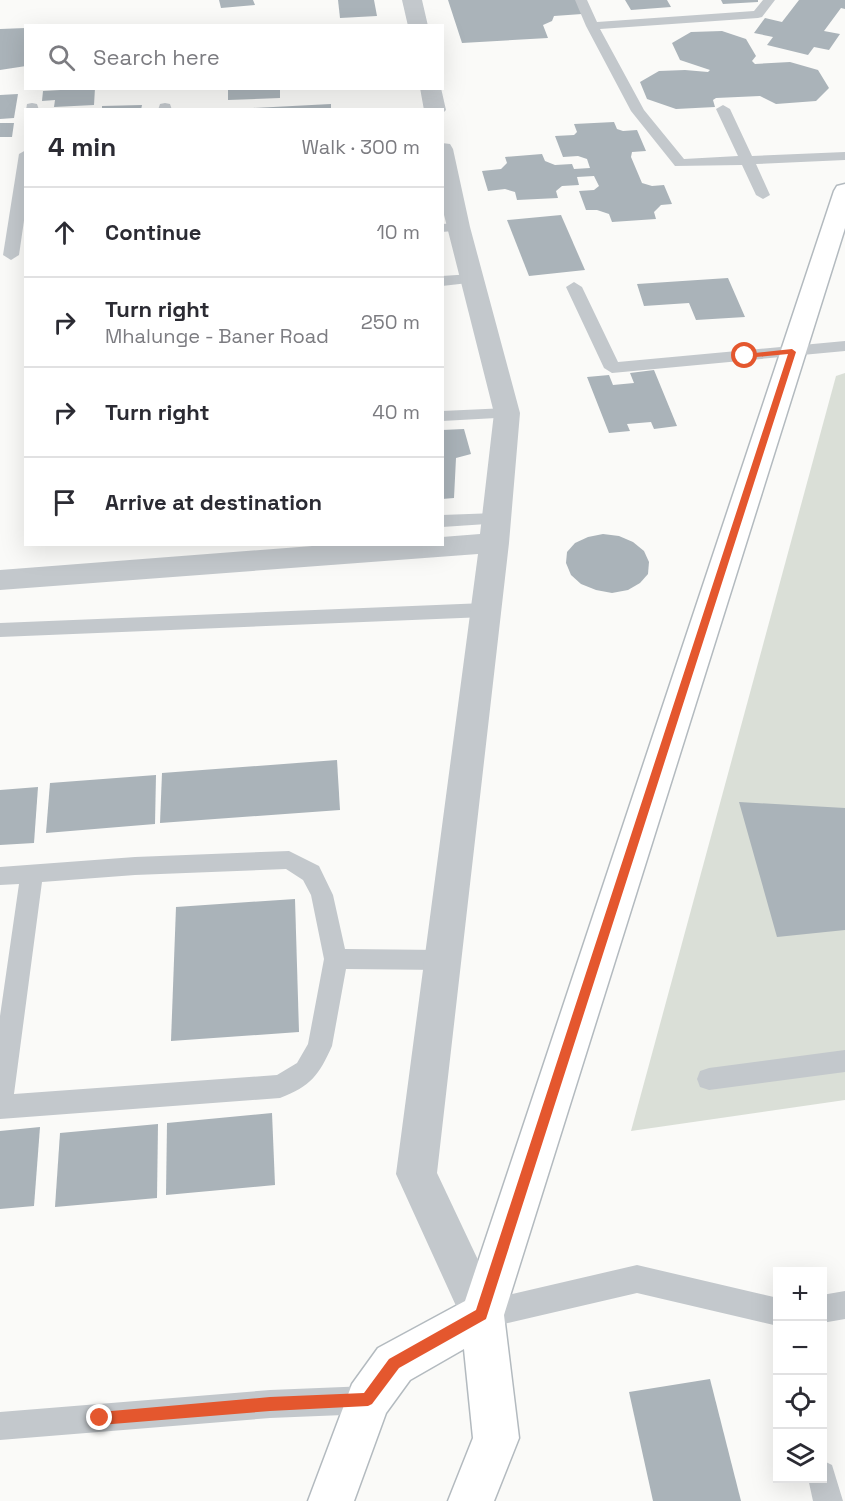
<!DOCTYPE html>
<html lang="en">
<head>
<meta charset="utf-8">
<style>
  body { margin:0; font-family:"Space Grotesk",sans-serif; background:#f7f7f7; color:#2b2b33 }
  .controls { position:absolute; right:18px; bottom:18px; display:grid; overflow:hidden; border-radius:0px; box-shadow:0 6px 24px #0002 }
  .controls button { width:54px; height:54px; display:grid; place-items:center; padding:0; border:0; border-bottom:2px solid #e1e1e2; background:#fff; color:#2b2b33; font:30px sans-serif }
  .stop { position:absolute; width:18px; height:18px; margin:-14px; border:4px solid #e4572e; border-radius:50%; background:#fff }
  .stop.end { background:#e4572e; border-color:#fff; box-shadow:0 2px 6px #0008 }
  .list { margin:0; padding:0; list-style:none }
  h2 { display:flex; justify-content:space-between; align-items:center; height:78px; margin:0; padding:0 24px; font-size:26px }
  h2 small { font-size:20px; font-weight:400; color:#7c7c81 }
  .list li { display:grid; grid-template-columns:39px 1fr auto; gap:18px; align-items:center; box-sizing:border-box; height:90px; padding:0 24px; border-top:2px solid #e1e1e2 }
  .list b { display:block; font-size:22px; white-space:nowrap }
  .list p { margin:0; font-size:20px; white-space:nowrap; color:#7c7c81 }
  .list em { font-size:20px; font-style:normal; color:#7c7c81 }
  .icon { flex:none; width:33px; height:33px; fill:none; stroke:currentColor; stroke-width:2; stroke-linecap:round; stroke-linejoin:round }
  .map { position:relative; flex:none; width:845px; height:1501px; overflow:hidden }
  .search { position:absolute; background:#fff; box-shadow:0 6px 24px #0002; left:24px; top:24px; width:420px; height:66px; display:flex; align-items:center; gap:15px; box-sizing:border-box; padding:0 21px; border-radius:0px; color:#7c7c81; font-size:22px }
  .panel { position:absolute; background:#fff; box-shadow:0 6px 24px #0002; left:24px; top:108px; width:420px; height:438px; border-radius:0px }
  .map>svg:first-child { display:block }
  .green { fill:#dadfd7 }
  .building { fill:#aab3b9 }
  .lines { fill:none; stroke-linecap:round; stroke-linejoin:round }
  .secondary-casing { stroke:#b3babf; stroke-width:3 }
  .lane { fill:#c3c8cc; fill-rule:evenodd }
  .street { fill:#c3c8cc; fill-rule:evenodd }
  .secondary { fill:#fff; fill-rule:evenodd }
  .route { fill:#e4572e }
</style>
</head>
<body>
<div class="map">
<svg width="845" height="1501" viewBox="0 0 845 1501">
  <rect width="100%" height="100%" fill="#fafaf8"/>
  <!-- green -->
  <polygon class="green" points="845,373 845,1100 631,1131 836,376"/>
  <!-- building -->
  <g class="building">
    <polygon points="219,0 253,0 255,5 221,8"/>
    <polygon points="338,0 374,0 377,16 340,18"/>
    <polygon points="448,0 576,0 582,14 554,16 552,21 543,25 548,38 462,43"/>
    <polygon points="625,0 667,0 671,7 631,10"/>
    <polygon points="721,0 758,0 758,2 723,4"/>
    <polygon points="799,0 845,0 845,9 841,8 824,31 840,34 829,50 814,47 808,55 767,45 773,37 754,33 765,18 782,22"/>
    <polygon points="26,28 26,66 0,70 0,29"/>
    <polygon points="722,31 746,39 756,56 752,61 755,64 790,62 818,70 829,88 816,101 776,104 760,96 716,98 713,100 715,107 676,109 647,99 640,82 659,71 685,70 708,72 710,70 680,60 672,43 691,32"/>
    <polygon points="95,88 94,105 54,107 55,100 42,101 43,91"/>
    <polygon points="228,88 280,88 280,98 228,100"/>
    <polygon points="18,94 14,118 0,119 0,95"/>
    <polygon points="331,104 331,110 253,110 253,108"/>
    <polygon points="142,105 141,110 102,110 102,106"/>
    <polygon points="614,122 617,129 623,131 637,130 646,151 632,152 631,157 642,183 652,186 664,185 672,204 661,205 654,212 656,219 612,222 609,214 597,210 586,210 579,191 594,190 599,186 594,176 577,177 579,185 562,186 556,191 558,198 517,200 515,192 505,189 488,191 482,171 501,169 507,163 505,157 542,154 545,161 555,165 572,164 574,169 590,168 587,159 578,156 563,157 555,136 574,135 577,132 574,124"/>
    <polygon points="0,123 14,123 12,137 0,137"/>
    <polygon points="561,215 585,270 529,276 507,220"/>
    <polygon points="728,278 745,317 696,320 689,303 644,306 637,284"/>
    <polygon points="654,370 677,426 654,429 651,422 627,424 630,431 609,433 587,377 609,375 613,385 634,383 630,373"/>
    <polygon points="464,429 471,454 456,458 454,498 442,499 442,430"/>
    <polygon points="603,534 619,536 633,542 644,551 649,562 648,574 640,583 628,590 612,593 596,590 581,584 571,575 566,563 567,552 575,543 588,537"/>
    <polygon points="337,760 340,810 160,823 162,773"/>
    <polygon points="156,775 155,824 46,833 50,783"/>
    <polygon points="38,787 34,843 0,845 0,790"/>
    <polygon points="739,802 845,808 845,930 777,937"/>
    <polygon points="295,899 299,1032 171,1041 176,907"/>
    <polygon points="272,1113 275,1185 166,1195 167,1123"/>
    <polygon points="158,1124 157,1198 55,1207 60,1133"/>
    <polygon points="40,1127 34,1206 0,1209 0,1131"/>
    <polygon points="710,1379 741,1501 653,1501 629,1392"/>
  </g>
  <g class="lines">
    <defs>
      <polygon id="secondary" points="845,184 845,228 504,1315 519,1438 494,1501 448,1501 473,1438 464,1349 410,1380 386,1413 354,1501 308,1501 352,1384 378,1348 465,1301 834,191 837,186"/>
    </defs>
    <!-- secondary casing -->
    <use href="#secondary" class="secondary-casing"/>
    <!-- lane -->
    <g class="lane">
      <polygon points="575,0 587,0 597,22 754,11 763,0 775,0 762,17 758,18 600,29 644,110 684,159 738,156 716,109 723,105 730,109 752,156 845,152 845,160 756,164 770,195 763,199 756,195 742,165 675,166 631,111 586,26"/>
      <polygon points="32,103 37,104 39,110 26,110 27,104"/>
      <polygon points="165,103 170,104 172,110 158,110 160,104"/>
      <polygon points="26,150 26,207 19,255 11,260 3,255 19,154"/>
      <polygon points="458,223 465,227 463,230 442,232 442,224"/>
      <polygon points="472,274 477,276 480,279 477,282 442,286 442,276"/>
      <polygon points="574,282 582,287 618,362 845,341 845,351 612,373 604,368 566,287"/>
      <polygon points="507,408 513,409 516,413 513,417 442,421 442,411"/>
      <polygon points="496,513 502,515 505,519 502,523 442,527 442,515"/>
      <polygon points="485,603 492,605 495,610 492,615 485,617 0,637 0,623"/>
      <path d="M 289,851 L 319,866 L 333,895 L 345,949 L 442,950 L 450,953 L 454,960 L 450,967 L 442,970 L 346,969 L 332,1046 C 319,1075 311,1086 280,1098 L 0,1119 L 0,1016 L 19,884 L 0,885 L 0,867 L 135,857 ZM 286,869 L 303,880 L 311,895 L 324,959 L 308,1044 L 297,1063 L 277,1075 L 14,1094 L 42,882 L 135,875 Z"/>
      <polygon points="845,1050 845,1072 709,1090 700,1087 697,1079 700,1071 709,1068"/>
      <polygon points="637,1265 778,1298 778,1326 637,1293 482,1329 472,1325 468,1315 472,1305 482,1301"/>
      <polygon points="845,1291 845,1319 822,1323 822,1295"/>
      <polygon points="368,1386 378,1390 382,1400 378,1410 368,1414 270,1418 0,1440 0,1412 270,1390"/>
      <polygon points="822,1460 832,1465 843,1501 813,1501 808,1478 822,1478"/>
    </g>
    <!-- street -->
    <g class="street">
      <polygon points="402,0 422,0 428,26 408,26"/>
      <polygon points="420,88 441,88 446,110 442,114 442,110 424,110"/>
      <polygon points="442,143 450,144 453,149 470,227 520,413 509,543 437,1173 504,1315 497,1330 482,1337 467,1330 396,1174 478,554 0,590 0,570 338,544 442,544 442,537 480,534 494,413 442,207"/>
    </g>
    <!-- secondary -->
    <use href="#secondary" class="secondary"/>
  </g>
  <!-- route -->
  <polygon class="route" points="792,349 796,352 486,1319 399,1368 372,1404 368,1406 270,1411 100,1425 96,1423 94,1418 96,1414 100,1412 270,1397 364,1393 389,1359 476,1310 788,354 745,358 742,356 745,354"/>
</svg>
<div class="controls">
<button>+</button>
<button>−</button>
<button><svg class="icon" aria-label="locate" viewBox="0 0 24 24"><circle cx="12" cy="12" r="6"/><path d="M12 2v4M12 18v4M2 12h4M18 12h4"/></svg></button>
<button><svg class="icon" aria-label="layers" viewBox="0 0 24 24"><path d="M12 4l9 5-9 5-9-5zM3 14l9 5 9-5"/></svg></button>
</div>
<div class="stop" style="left:745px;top:356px"></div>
<div class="stop end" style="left:100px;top:1418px"></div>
<div class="search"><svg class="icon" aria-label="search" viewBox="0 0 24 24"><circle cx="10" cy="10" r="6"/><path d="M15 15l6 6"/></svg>Search here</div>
<section class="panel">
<h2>4 min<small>Walk · 300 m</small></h2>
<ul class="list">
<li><svg class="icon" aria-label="ahead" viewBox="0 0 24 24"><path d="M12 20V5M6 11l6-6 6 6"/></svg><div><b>Continue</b></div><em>10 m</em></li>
<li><svg class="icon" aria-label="right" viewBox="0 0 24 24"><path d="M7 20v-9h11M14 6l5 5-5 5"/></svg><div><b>Turn right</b><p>Mhalunge - Baner Road</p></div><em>250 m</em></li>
<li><svg class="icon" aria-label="right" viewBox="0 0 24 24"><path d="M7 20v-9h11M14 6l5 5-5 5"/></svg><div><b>Turn right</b></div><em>40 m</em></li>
<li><svg class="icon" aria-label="arrive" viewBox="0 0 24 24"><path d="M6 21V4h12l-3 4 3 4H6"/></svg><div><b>Arrive at destination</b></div></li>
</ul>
</section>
</div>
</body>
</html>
